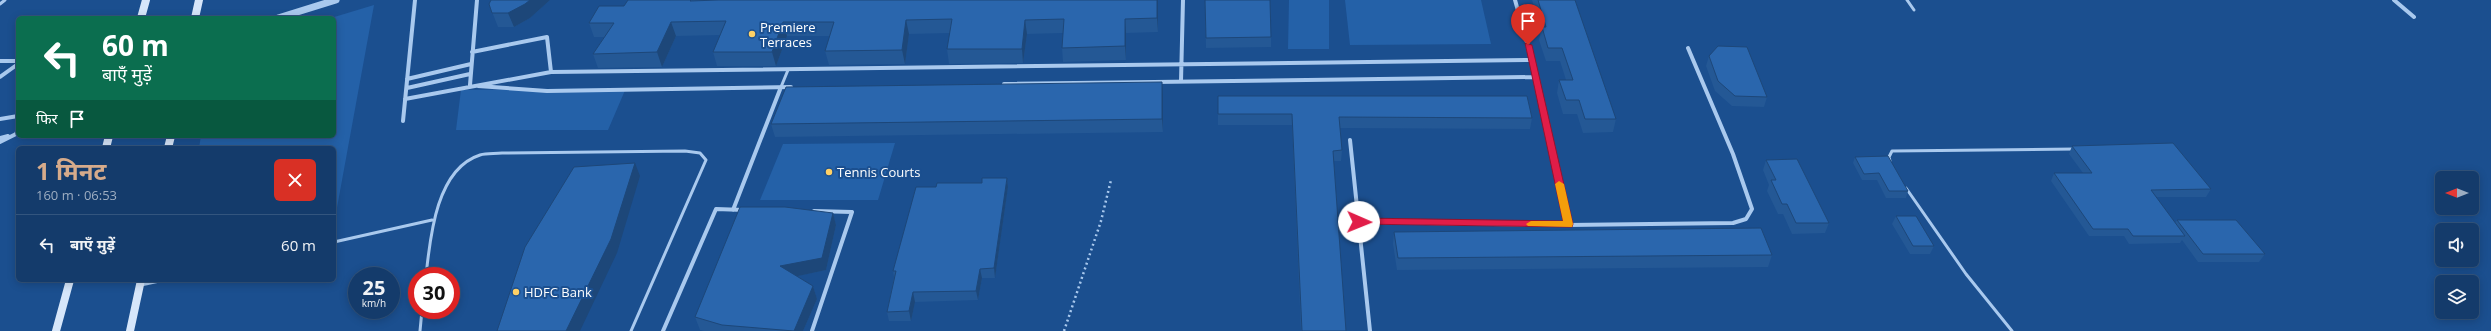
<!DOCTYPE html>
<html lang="hi">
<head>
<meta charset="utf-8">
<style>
	body { margin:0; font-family:"Open Sans","Noto Sans Devanagari",sans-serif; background:#214673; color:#f1f3f6; height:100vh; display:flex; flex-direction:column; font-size:15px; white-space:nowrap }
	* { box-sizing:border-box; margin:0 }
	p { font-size:13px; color:#9dadc1 }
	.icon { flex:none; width:22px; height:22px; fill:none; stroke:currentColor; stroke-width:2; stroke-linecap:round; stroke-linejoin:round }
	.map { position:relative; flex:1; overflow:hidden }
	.details { position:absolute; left:16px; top:146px; width:320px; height:136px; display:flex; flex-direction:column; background:#143b6b; border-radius:6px; box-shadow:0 2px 10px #0003,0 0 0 1px #33557e }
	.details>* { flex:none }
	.guide { position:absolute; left:16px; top:16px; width:320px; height:122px; border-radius:6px; box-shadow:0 2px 10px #0003,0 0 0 1px #33557e; background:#0b6e4f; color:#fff; overflow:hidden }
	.needle { width:26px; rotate:270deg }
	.fabs { position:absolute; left:2435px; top:171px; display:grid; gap:8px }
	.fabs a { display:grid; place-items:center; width:44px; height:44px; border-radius:6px; background:#143b6b; box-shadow:0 2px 10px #0003,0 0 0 1px #33557e; font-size:20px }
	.speed { position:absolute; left:348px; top:267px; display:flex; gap:8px; font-size:20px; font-weight:700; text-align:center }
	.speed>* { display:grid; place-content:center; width:52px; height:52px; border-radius:50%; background:#143b6b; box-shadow:0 2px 10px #0003,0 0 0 1px #33557e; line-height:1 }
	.speed small { font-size:10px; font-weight:400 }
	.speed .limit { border:6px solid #d22; background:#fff; color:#111 }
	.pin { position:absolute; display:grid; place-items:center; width:34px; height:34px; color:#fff; margin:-41px -17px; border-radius:50% 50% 50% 0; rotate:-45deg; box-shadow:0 0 4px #0007 }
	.pin .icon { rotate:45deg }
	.me { position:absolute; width:44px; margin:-22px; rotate:91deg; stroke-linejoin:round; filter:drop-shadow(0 0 3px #0008) }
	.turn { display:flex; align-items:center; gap:14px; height:84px; padding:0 20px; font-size:18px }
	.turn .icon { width:52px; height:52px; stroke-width:2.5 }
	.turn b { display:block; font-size:28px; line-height:34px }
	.then { display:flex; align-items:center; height:38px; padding:0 20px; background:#0003; gap:8px; font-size:15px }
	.round { display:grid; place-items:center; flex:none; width:42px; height:42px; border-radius:6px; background:#214673 }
	.summary { display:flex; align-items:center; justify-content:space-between; height:68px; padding:0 20px }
	h1 { font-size:24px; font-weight:700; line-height:30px; color:#d6ab8b }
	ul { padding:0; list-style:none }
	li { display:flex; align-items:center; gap:12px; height:60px; padding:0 20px; border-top:1px solid #33557e }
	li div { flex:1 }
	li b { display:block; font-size:15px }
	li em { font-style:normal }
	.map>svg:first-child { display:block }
	.green { fill:#2461a8 }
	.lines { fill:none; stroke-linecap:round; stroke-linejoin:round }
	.path { stroke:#a9c9ee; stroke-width:2.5; stroke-dasharray:2 3; stroke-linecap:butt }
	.service { stroke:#a9c9ee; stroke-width:3 }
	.minor { stroke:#a9c9ee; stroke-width:4 }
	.tertiary { stroke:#a9c9ee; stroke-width:7 }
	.secondary { stroke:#d6e6fa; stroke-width:8 }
	.wall { fill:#245895 }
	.shaded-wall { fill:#1d4779 }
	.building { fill:#2a66ad; stroke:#1d4779 }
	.route { fill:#e11d48; stroke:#92132f }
	.slow { fill:#f59e0b }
	.poi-dot { fill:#ffd166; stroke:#1b4f8f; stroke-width:1.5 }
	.labels { text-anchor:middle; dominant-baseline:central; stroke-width:4; stroke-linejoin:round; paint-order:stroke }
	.poi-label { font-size:13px; fill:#fff; stroke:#1b4f8f; text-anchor:start }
</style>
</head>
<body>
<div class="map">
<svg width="2491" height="331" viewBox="0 0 2491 331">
	<rect width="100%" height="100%" fill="#1b4f8f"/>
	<path class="green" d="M 1289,0 L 1329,0 L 1329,49 L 1288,49 Z
		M 1345,0 L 1481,0 L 1491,44 L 1350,45 Z
		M 374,5 L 334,224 L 334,148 L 199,148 L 201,136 L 334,136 L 334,18 L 331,18 Z
		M 626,88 L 608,130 L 456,130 L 461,90 Z
		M 895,143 L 878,200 L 760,200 L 783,144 Z"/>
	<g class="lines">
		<path class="path" d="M 1064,331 L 1101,221 L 1111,180"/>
		<path class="service" d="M 1907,0 L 1914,10
			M 0,4 L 5,0
			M 781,87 L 788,70
			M 1890,161 L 1889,157 L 1892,151 L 2075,149
			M 1906,188 L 1966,274 L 2012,331
			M 334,242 L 432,220
			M 426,276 C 430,238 436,169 480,155 C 487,153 495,154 502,153 L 685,151 L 700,153 L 706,160 L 631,331
			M 141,285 L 164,280
			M 420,331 L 422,310"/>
		<path class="minor" d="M 1515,0 L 1532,60 L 1568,225
			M 2394,0 L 2414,17
			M 472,52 L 547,37 L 551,72
			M 0,61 L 18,61
			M 0,77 L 18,64
			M 407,79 L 471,64
			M 1181,81 L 1183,0
			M 1004,84 L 1535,77
			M 470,85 L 477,0
			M 478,86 L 547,91 L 791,87
			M 407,88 L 470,74
			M 405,99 L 551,72 L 1532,60
			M 0,119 L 18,116
			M 403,121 L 415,0
			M 0,138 L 8,136
			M 1350,140 L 1370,331
			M 0,142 L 16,134 L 18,130
			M 733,210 L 781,87
			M 1359,222 L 1568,225 L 1733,223 L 1746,219 L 1752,209 L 1733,154 L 1688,48
			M 663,331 L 716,209 L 744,210
			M 812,331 L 852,212 L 814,211"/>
		<path class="tertiary" d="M 278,18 L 336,0"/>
		<path class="secondary" d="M 141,18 L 146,0
			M 195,18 L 199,0
			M 106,148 L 109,136
			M 168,148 L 171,136
			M 56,331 L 70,280
			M 130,331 L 141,280"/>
	</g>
	<path class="wall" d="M 491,0 L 550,0 L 530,18 L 514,27 L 498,27 L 489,4 Z
		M 628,0 L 1158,0 L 1158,32 L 1126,33 L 1126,60 L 1063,62 L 1062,48 L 1063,33 L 1027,34 L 1023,63 L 949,64 L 947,49 L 950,33 L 909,34 L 905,64 L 829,65 L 825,51 L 830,36 L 787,36 L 776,66 L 717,66 L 713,52 L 720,35 L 676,36 L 662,67 L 598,68 L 593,54 L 604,37 L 594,37 L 589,23 L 624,6 Z
		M 1205,0 L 1271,37 L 1271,47 L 1206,48 Z
		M 1532,0 L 1575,0 L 1616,119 L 1613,132 L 1583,133 L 1577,114 L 1563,114 L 1557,93 L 1559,80 L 1566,80 L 1560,61 L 1546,61 L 1539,40 L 1541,31 Z
		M 1709,56 L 1767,97 L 1764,107 L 1732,106 L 1715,91 L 1706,66 Z
		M 1163,96 L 1163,132 L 775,137 L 771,124 Z
		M 1218,96 L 1532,118 L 1530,129 L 1340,128 L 1342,150 L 1341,161 L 1333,161 L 1346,331 L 1301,331 L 1292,125 L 1218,125 Z
		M 2072,146 L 2211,189 L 2206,197 L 2156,197 L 2175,223 L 2177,220 L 2265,254 L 2259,262 L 2198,262 L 2182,240 L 2180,243 L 2129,244 L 2124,236 L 2089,236 L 2051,181 L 2054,173 L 2083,173 L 2069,154 Z
		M 1855,157 L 1908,191 L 1906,198 L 1886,198 L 1877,180 L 1862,180 L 1853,163 Z
		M 1766,160 L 1829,223 L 1825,233 L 1792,234 L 1783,214 L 1778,214 L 1767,191 L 1769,185 L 1763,170 Z
		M 1007,178 L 1008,187 L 995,278 L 982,278 L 978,300 L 915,302 L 911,321 L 889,321 L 887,312 L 894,277 L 893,271 L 936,187 L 982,183 Z
		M 833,213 L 836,225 L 826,270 L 797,276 L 813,286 L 817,299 L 803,331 L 704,331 L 700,330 L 695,317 Z
		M 1896,216 L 1934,246 L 1930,254 L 1910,254 L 1892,224 Z
		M 1394,232 L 1772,255 L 1768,267 L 1397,270 L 1393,244 Z"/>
	<path class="shaded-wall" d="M 530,0 L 550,0 L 530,18 L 514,27 L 508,13 Z
		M 1157,0 L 1158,0 L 1158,32 L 1157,18 Z
		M 1125,19 L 1126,33 L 1126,60 L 1125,46 Z
		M 906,20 L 909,34 L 905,64 L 902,50 Z
		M 1025,20 L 1027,34 L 1023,63 L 1022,49 Z
		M 671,22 L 676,36 L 662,67 L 657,52 Z
		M 783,22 L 787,36 L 776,66 L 772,52 Z
		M 1162,82 L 1163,96 L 1163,132 L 1162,119 Z
		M 635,163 L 640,176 L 617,253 L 580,331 L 566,331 Z
		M 1007,178 L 1008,187 L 995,278 L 994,268 Z
		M 833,213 L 836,225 L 826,270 L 784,279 L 780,266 Z
		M 980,269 L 982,278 L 978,300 L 976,291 Z
		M 813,286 L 817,299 L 803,331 L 794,331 Z
		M 913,292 L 915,302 L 911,321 L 909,311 Z"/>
	<path class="building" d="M 491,0 L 530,0 L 525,4 L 508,13 L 492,13 L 489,4 Z
		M 628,0 L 691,0 L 690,1 L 718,0 L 1157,0 L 1157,18 L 1125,19 L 1125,46 L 1062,48 L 1064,19 L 1025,20 L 1022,49 L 947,49 L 952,19 L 906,20 L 902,50 L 825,51 L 834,22 L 783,22 L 772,52 L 713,52 L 726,21 L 671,22 L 657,52 L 593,54 L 614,23 L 589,23 L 599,6 L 624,6 Z
		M 1205,0 L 1270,0 L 1271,37 L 1206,38 Z
		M 1538,0 L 1575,0 L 1616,119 L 1585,119 L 1579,100 L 1566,100 L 1559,80 L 1573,80 L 1562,48 L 1548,48 L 1542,27 L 1546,27 Z
		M 1718,46 L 1747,47 L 1767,97 L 1735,96 L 1718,81 L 1709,56 Z
		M 1162,82 L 1162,119 L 771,124 L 786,87 Z
		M 1218,96 L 1527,96 L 1532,118 L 1339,117 L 1342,150 L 1333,151 L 1346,331 L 1302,331 L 1292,114 L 1218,114 Z
		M 2173,143 L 2211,189 L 2151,190 L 2185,236 L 2133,236 L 2128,229 L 2093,229 L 2054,173 L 2092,173 L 2072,146 Z
		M 1888,156 L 1908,191 L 1889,191 L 1879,173 L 1864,174 L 1855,157 Z
		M 1797,159 L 1829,223 L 1796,223 L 1787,204 L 1782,204 L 1771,180 L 1776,180 L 1766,160 Z
		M 635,163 L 611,239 L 566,331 L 497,331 L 525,247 L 574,167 Z
		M 982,178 L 1007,178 L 994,268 L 980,269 L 976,291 L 913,292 L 909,311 L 887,312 L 896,271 L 893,271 L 916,187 L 936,187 L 937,183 L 982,183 Z
		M 740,207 L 785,207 L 833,213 L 822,258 L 780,266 L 813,286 L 794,331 L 722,325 L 695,317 Z
		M 1896,216 L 1916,216 L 1934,246 L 1913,246 Z
		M 2177,220 L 2236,220 L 2265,254 L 2203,254 Z
		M 1761,228 L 1772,255 L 1398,258 L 1394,232 Z"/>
	<path class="route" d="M 1525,43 L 1532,45 L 1573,224 L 1572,227 L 1355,224 L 1355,219 L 1359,218 L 1563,221 Z"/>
	<path class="slow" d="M 1559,181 L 1564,184 L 1573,224 L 1572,227 L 1528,226 L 1526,224 L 1531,221 L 1563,221 L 1555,184 Z"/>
	<g class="poi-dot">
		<circle cx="752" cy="34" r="4"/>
		<circle cx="829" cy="172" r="4"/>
		<circle cx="516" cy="292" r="4"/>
	</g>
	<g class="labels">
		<g class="poi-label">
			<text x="760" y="27">Premiere<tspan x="760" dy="15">Terraces</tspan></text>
			<text x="837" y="172">Tennis Courts</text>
			<text x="524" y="292">HDFC Bank</text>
		</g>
	</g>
</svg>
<div class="fabs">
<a><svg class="needle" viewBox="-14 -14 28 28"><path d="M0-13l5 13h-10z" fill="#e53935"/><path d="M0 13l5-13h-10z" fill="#9dadc1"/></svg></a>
<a><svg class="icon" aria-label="sound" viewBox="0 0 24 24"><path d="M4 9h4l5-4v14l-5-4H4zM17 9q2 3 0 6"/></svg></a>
<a><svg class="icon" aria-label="layers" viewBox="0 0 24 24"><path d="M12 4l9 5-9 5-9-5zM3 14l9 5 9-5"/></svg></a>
</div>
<div class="speed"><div>25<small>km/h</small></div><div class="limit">30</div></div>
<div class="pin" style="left:1528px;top:45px;background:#d93025"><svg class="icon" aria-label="arrive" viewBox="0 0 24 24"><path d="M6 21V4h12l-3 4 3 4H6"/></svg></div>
<svg class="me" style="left:1359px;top:222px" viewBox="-20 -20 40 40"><circle r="19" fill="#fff"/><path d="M0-13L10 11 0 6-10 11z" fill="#e11d48"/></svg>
<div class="guide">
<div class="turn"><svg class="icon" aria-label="left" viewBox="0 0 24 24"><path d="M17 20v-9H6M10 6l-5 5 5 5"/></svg><div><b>60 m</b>बाएँ मुड़ें</div></div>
<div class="then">फिर<svg class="icon" aria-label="arrive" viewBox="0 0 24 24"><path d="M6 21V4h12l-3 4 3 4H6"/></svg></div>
</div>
<section class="details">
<div class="summary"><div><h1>1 मिनट</h1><p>160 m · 06:53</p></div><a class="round" style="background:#d93025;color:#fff"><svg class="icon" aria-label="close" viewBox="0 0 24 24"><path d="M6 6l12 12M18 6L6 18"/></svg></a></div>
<ul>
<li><svg class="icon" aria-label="left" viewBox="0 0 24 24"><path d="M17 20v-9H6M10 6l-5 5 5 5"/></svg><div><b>बाएँ मुड़ें</b></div><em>60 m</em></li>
</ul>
</section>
</div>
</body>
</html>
